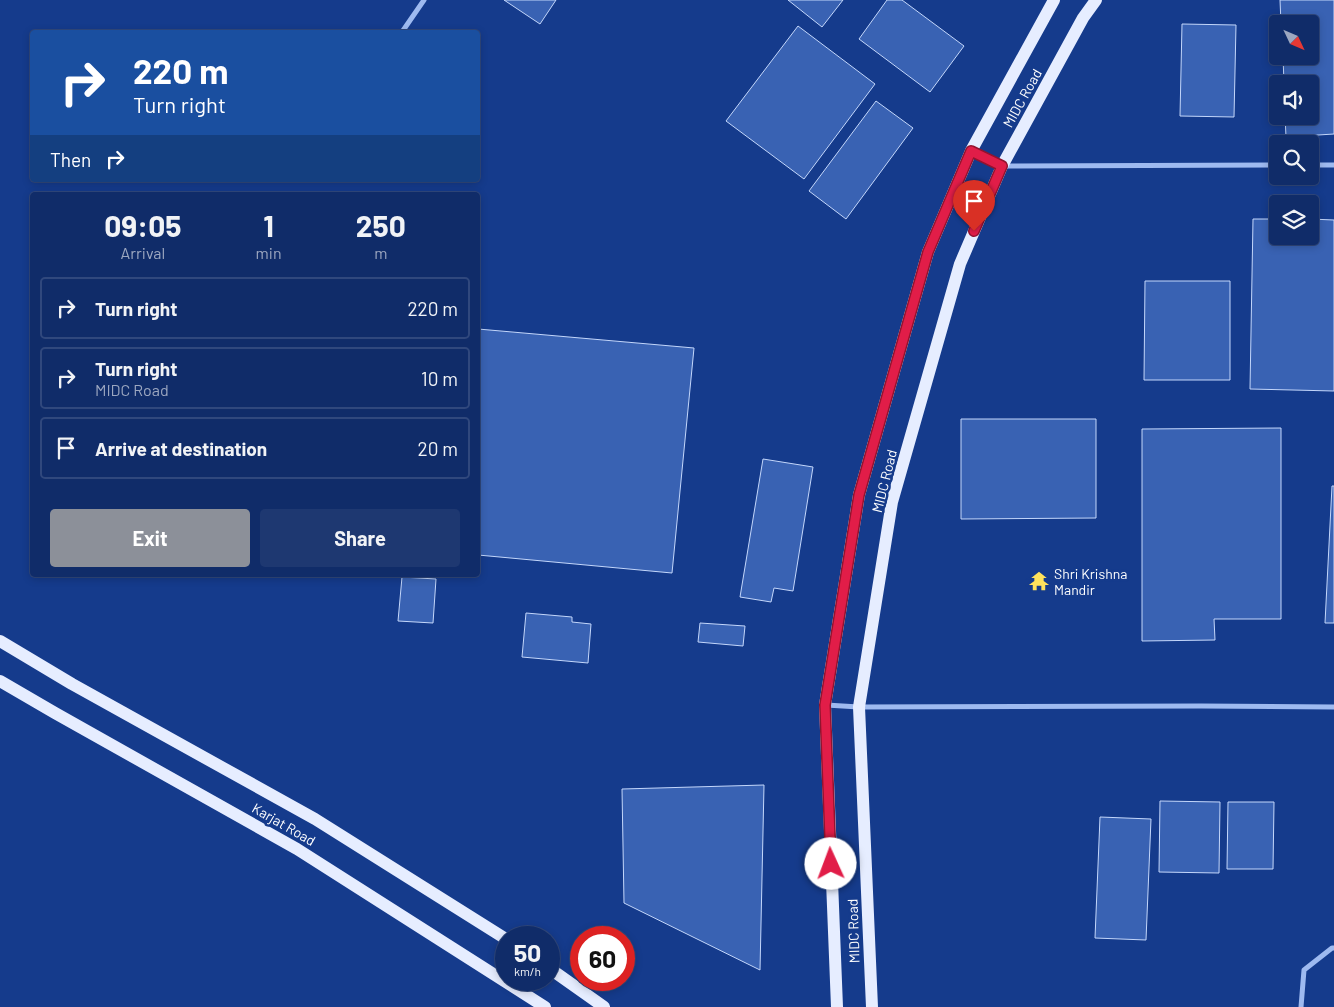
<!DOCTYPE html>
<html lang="en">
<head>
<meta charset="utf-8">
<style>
	body { margin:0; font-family:Barlow,sans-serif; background:#1e3871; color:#f1f3f6; height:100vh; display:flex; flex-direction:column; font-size:19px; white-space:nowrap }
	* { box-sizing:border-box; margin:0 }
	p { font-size:16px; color:#9ca7c0 }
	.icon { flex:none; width:28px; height:28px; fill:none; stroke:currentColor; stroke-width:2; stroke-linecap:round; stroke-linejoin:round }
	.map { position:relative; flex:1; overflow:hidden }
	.panel { position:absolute; left:30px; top:192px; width:450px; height:385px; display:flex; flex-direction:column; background:#102c69; border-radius:5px; box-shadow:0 2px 8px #0003,0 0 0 1px #30487d }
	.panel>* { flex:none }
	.hud { position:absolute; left:30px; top:30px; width:450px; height:152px; border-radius:5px; box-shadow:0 2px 8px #0003,0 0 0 1px #30487d; background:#1a4fa0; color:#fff; overflow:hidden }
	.needle { width:32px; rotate:134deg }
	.buttons { position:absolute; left:1269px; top:15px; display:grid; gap:10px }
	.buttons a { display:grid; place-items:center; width:50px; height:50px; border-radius:5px; background:#102c69; box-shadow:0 2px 8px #0003,0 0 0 1px #30487d; font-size:25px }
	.speed { position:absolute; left:495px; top:926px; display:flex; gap:10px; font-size:25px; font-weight:700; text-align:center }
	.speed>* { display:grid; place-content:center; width:65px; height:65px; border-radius:50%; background:#102c69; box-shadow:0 2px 8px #0003,0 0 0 1px #30487d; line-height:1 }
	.speed small { font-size:12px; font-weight:400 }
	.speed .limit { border:8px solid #d22; background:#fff; color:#111 }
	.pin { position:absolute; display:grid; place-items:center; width:42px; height:42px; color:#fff; margin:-51px -21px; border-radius:50% 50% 50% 0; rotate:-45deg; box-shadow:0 0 5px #0007 }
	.pin .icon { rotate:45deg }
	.me { position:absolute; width:55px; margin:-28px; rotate:358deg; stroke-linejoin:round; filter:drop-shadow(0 0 4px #0008) }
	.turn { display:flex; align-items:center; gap:18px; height:105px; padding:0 20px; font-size:22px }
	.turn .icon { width:65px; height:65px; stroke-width:2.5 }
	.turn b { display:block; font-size:35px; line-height:42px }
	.then { display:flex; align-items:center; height:48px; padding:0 20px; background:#0003; gap:10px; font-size:19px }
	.eta { display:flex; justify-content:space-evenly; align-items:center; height:85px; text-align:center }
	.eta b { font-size:30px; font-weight:700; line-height:35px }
	.cta { display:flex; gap:10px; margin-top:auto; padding:10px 20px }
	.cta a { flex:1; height:58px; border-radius:5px; background:#8c9099; color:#fff; font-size:20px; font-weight:700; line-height:58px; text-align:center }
	.cta a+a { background:#1e3871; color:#f1f3f6 }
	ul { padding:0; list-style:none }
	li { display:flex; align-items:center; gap:15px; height:62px; margin:0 10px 8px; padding:0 10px; border:2px solid #30487d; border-radius:5px }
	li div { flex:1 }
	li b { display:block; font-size:19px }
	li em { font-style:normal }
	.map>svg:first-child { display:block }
	.building { fill:#3962b3; stroke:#c4d7fb }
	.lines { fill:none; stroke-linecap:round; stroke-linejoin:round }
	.street { stroke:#9ebaf0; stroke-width:5 }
	.primary { stroke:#e6edff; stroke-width:12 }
	.route-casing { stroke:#92132f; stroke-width:12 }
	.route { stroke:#e11d48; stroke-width:9 }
	.labels { text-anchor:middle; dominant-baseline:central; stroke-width:5; stroke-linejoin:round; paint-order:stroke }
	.street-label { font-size:14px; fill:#fff; stroke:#153b8c }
	.poi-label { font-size:14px; fill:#fff; stroke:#153b8c; text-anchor:start }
</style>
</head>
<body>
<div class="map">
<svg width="1334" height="1007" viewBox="0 0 1334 1007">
	<rect width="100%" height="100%" fill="#153b8c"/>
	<path class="building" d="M 504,0 L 556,0 L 540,24 Z
		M 788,0 L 843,0 L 822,27 Z
		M 887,0 L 902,0 L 964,46 L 930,92 L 859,39 Z
		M 1280,0 L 1334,0 L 1334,134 L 1286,137 L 1285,116 L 1310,116 L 1310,84 L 1284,84 L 1283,56 L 1310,56 L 1310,24 L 1281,24 Z
		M 1182,24 L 1236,25 L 1234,117 L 1180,116 Z
		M 798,26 L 875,84 L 804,179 L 726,121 Z
		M 876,101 L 913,128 L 846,219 L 809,191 Z
		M 1253,219 L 1278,219 L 1278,236 L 1310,236 L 1310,219 L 1334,220 L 1334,391 L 1250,389 Z
		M 1145,281 L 1230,281 L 1230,380 L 1144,380 Z
		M 478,329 L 694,348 L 672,573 L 478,555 Z
		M 961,419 L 1096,419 L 1096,518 L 961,519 Z
		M 1281,428 L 1281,619 L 1214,619 L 1215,640 L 1142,641 L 1142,429 Z
		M 763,459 L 813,467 L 793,591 L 774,588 L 771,602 L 740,597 Z
		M 1332,486 L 1334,486 L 1334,623 L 1325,623 Z
		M 402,577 L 436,579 L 433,623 L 398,621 Z
		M 526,613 L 572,617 L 572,622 L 591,624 L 588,663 L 522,657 Z
		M 700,623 L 745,626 L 743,646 L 698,642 Z
		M 764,785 L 760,970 L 624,903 L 622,789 Z
		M 1160,801 L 1220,802 L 1219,873 L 1159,872 Z
		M 1228,802 L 1274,802 L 1273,869 L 1227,869 Z
		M 1100,817 L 1151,819 L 1146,940 L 1095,938 Z"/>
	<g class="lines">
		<path class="street" d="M 402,32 L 424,0
			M 971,151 L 1002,166 L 1278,165
			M 1310,165 L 1334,165
			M 826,705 L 859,707 L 1201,706 L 1334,707
			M 1301,1007 L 1304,970 L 1332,948 L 1334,948"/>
		<path class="primary" d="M 0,641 L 72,684 L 315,819 L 506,939
			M 0,681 L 55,713 L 297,849 L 545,1007
			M 549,968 L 604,1007
			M 837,1007 L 825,705 L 859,495 L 928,252 L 971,151 L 1054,0
			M 872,1007 L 859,707 L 892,502 L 960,264 L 1002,166 L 1083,18 L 1096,0"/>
	</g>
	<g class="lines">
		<defs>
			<path id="route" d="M 831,864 L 825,705 L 859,495 L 928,252 L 971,151 L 1002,166 L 974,231"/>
		</defs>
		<use href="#route" class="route-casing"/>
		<use href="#route" class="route"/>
	</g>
	<defs>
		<symbol id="temple-bare" viewBox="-9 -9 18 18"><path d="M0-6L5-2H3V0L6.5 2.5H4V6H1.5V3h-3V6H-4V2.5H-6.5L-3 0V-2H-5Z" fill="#ffe25c" stroke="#153b8c" stroke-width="2.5" paint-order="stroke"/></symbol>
	</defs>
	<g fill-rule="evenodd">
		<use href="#temple-bare" x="1025" y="567" width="28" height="28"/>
	</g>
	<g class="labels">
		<g class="street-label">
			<text transform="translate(1022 98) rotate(-61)">MIDC Road</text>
			<text transform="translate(884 481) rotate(-76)">MIDC Road</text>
			<text transform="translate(284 824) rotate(30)">Karjat Road</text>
			<text transform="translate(853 931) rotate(-92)">MIDC Road</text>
		</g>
		<g class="poi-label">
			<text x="1054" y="573">Shri Krishna<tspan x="1054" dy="16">Mandir</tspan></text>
		</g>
	</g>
</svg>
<div class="buttons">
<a><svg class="needle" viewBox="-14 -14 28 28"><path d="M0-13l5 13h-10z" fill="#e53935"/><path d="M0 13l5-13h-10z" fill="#9ca7c0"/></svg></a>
<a><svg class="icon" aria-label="sound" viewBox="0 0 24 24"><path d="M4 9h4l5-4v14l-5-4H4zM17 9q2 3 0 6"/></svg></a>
<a><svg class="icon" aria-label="search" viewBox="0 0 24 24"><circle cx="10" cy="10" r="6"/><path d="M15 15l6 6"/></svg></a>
<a><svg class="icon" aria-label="layers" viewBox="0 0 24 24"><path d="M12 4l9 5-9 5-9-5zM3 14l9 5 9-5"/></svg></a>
</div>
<div class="speed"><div>50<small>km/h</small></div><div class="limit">60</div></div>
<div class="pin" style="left:974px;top:231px;background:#d93025"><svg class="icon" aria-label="arrive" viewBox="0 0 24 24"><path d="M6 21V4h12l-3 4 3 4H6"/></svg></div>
<svg class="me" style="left:831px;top:864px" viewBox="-20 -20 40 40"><circle r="19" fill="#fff"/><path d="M0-13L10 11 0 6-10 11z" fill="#e11d48"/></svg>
<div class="hud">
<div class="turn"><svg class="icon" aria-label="right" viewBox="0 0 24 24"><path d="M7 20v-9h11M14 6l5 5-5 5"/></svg><div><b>220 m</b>Turn right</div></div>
<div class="then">Then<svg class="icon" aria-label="right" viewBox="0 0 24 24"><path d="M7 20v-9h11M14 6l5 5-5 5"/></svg></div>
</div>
<section class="panel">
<div class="eta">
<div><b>09:05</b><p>Arrival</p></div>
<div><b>1</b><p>min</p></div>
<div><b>250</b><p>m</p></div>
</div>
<ul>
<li><svg class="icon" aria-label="right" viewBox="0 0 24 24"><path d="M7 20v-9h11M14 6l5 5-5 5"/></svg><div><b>Turn right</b></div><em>220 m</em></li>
<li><svg class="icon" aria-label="right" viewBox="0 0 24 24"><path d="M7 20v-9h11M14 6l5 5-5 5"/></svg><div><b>Turn right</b><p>MIDC Road</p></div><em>10 m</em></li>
<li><svg class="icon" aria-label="arrive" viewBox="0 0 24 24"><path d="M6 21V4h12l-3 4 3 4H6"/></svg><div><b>Arrive at destination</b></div><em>20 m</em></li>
</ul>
<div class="cta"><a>Exit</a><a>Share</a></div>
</section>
</div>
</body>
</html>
